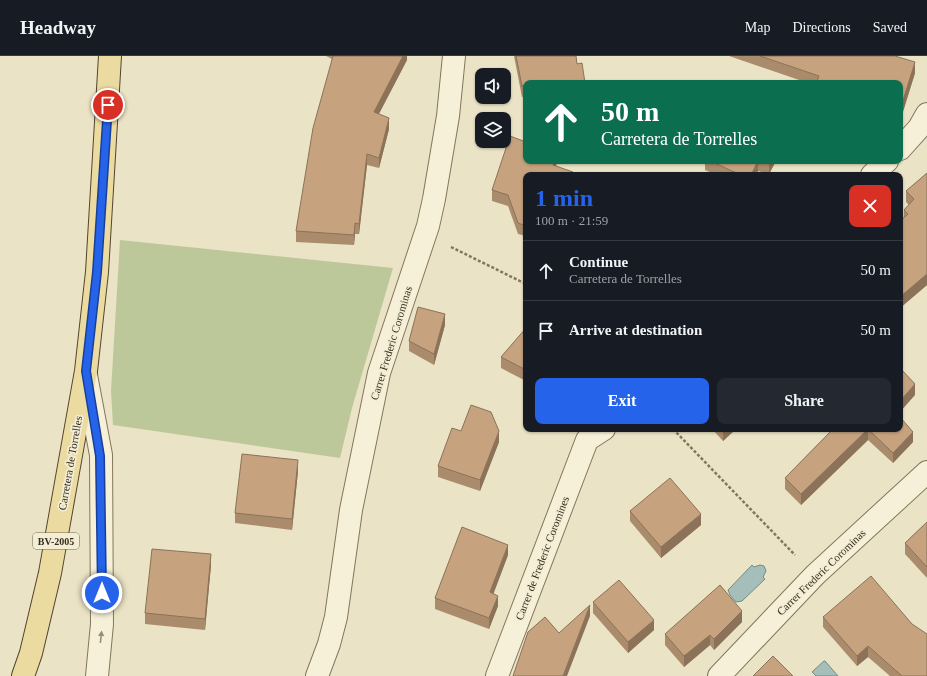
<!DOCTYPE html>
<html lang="en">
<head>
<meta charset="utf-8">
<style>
	body { margin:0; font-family:Georgia,serif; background:#242831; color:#f1f3f6; height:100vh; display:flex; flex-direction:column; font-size:15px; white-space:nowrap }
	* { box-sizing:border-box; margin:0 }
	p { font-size:13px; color:#9ea1a6 }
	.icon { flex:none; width:22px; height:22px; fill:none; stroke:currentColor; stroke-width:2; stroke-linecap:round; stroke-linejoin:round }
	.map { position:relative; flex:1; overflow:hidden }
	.side { position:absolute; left:523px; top:116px; width:380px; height:260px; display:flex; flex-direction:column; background:#171b24; border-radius:8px; box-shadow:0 1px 3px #0004 }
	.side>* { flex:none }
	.top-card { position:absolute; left:523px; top:24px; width:380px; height:84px; border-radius:8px; box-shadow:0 1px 3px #0004; background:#0b6e4f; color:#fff; overflow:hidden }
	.controls { position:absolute; left:475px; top:12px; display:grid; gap:8px }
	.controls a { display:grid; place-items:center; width:36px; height:36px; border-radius:8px; background:#171b24; box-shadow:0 1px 3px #0004; font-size:20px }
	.pin { position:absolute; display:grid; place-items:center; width:34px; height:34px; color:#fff; margin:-17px; border:2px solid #fff; border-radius:50%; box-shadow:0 1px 4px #0007 }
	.me { position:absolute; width:44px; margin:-22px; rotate:0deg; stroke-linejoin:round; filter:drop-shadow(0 0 3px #0008) }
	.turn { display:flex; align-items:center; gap:14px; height:84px; padding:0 12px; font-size:18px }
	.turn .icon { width:52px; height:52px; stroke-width:2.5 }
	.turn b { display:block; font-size:28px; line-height:34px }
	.round { display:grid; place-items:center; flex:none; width:42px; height:42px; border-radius:8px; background:#242831 }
	.headline { display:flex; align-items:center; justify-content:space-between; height:68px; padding:0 12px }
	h1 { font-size:24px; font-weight:800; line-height:30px; color:#2563eb }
	.primary-button { display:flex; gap:8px; margin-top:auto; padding:8px 12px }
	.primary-button a { flex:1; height:46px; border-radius:8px; background:#2563eb; color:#fff; font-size:16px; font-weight:800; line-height:46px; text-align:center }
	.primary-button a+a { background:#242831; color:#f1f3f6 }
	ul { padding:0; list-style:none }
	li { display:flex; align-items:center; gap:12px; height:60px; padding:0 12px; border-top:1px solid #363941 }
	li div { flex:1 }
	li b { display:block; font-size:15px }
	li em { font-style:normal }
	header { display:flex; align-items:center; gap:24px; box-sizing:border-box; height:56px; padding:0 20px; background:#171b24; border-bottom:1px solid #363941 }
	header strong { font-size:19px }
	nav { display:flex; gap:22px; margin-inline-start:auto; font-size:14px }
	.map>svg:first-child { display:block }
	.green { fill:#bdc89a }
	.water { fill:#a6beba; stroke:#6e8c87 }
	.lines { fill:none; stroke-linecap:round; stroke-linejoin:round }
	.minor-casing { stroke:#84765d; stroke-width:24 }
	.primary-casing { stroke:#524430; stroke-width:24 }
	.path { stroke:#84765d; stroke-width:2.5; stroke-dasharray:3 2; stroke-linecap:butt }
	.minor { stroke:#f6f0d8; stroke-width:22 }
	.primary { stroke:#ebdba0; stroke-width:22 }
	.wall { fill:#aa8c6c }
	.shaded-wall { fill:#8b7258 }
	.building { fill:#c6a37e; stroke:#8b7258 }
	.oneway { fill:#968e7c }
	.route-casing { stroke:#184099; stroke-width:10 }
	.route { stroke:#2563eb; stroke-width:7 }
	.labels { text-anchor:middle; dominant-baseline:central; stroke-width:3.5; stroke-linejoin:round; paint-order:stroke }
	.shield { fill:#f3edd4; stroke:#6e6655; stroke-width:1 }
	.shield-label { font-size:10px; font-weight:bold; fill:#352c1f }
	.street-label { font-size:11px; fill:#352c1f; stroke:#f3edd4 }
</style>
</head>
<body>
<header>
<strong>Headway</strong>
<nav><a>Map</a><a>Directions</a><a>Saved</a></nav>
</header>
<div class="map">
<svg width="927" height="620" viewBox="0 0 927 620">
	<rect width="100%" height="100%" fill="#eae3c5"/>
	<path class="green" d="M 120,184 L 393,212 L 352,352 L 340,402 L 113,369 L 111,335 Z"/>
	<path class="water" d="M 752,509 L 754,511 L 760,509 L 764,510 L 766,515 L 763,521 L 765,523 L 742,545 L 736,546 L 730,539 L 728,534 Z
		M 824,605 L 825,605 L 838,620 L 816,620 L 812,616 Z"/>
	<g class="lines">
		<defs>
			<path id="minor" d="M 900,93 L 919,72 L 927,58
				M 872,119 L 887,105
				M 86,319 L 101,399 L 102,568 L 97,620
				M 317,620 L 329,588 L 336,561 L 351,454 L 379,317 L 428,170 L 434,143 L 448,60 L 454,0
				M 497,620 L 587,384 L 604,373
				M 719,620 L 815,519 L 927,416"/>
			<path id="primary" d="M 23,620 L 31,597 L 50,517 L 86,315 L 97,216 L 110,0"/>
		</defs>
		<use href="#minor" class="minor-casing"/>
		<use href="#primary" class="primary-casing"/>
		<path class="path" d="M 451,191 L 526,228
			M 673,373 L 795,499"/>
		<use href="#minor" class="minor"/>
		<use href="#primary" class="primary"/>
	</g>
	<path class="wall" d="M 326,0 L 407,0 L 407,4 L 379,58 L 389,73 L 379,112 L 367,109 L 359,178 L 355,178 L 354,189 L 296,186 L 296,175 L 332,3 Z
		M 514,0 L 576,0 L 526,27 L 526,40 L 522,41 Z
		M 729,0 L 895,0 L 915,17 L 901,62 L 900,62 L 900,27 L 808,27 Z
		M 557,105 L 556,110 L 573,119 L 526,119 L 526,180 L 518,178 L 508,150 L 492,145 L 492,134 Z
		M 705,105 L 776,105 L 769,118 L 758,115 L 756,119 L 717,119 L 705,114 Z
		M 927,117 L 927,229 L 900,252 L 904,154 L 909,149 L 906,146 L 906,135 Z
		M 445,269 L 434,309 L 409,295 L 409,285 Z
		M 526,272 L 526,325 L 501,312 L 501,301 Z
		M 712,373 L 736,373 L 723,385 Z
		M 833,373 L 900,373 L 913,386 L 893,407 L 868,384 L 801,449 L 785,433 L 785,422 Z
		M 461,375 L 499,386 L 480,435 L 438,421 L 438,410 Z
		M 298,415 L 292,474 L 235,467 L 235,457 Z
		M 630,455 L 701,469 L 661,502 L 630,465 Z
		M 927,466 L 927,522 L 905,498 L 905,487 Z
		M 508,499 L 493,538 L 498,550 L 489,573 L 435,553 L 435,542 Z
		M 211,509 L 205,574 L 145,568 L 145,557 Z
		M 593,546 L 654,574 L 628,597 L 593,557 Z
		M 823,561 L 927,620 L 890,620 L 868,601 L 857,610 L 823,571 Z
		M 742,566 L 714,594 L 710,589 L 684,611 L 665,589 L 665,578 Z"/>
	<path class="shaded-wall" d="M 403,0 L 407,0 L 407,4 L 374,67 L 374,56 Z
		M 915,6 L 915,17 L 901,62 L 901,51 Z
		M 389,62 L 389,73 L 379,112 L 379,102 Z
		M 367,98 L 367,109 L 359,178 L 359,168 Z
		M 554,105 L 557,105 L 557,107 L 553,119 L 553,109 Z
		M 758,105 L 758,115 L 756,119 L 751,119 Z
		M 770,105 L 776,105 L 769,118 L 769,107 Z
		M 355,167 L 355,178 L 354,189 L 354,179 Z
		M 927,218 L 927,229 L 900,252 L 900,241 Z
		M 445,258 L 445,269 L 434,309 L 434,298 Z
		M 915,328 L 915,339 L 900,356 L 900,345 Z
		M 724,373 L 736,373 L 723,385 L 723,374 Z
		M 868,373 L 868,384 L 801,449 L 801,438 Z
		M 499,375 L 499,386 L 480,435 L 480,424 Z
		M 913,376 L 913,386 L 893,407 L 893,397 Z
		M 298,404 L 298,415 L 292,474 L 292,463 Z
		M 701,458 L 701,469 L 661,502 L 661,491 Z
		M 508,489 L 508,499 L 490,547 L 490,536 Z
		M 211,498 L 211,509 L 205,574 L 205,563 Z
		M 498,540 L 498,550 L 489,573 L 489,562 Z
		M 590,549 L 590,560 L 567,620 L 563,620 Z
		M 742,555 L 742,566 L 714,594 L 714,583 Z
		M 654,564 L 654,574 L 628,597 L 628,586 Z
		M 710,579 L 710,589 L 684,611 L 684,600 Z
		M 868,590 L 868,601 L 857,610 L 857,600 Z"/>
	<path class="building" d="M 333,0 L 403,0 L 374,56 L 389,62 L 379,102 L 367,98 L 359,168 L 355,167 L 354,179 L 296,175 L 313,72 Z
		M 516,0 L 576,0 L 577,8 L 582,7 L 585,27 L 526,27 L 526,29 L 522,30 Z
		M 760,0 L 895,0 L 915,6 L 901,51 L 900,51 L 900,27 L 825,27 L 817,25 L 819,20 Z
		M 510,80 L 526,86 L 526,105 L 554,105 L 553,109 L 573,116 L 572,119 L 526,119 L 526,170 L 518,167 L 508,139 L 492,134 Z
		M 710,105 L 758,105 L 751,119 L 741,119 Z
		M 759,105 L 770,105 L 769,107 Z
		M 927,117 L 927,218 L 900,241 L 900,165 L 908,158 L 904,154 L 914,143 L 906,135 Z
		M 418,251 L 445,258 L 434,298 L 409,285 Z
		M 526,272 L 526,314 L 501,301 Z
		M 900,312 L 915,328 L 900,345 Z
		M 471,349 L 491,356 L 499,375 L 480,424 L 438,410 L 452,372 L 461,375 Z
		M 900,361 L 913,376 L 893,397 L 868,373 L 801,438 L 785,422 L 833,373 L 900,373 Z
		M 242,398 L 298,404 L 292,463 L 235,457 Z
		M 670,422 L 701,458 L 661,491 L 630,455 Z
		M 927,466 L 927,511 L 905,487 Z
		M 462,471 L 508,489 L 490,536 L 498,540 L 489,562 L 435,542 Z
		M 152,493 L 211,498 L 205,563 L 145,557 Z
		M 871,520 L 912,568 L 927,578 L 927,620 L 902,620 L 868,590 L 857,600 L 823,561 Z
		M 619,524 L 654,564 L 628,586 L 593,546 Z
		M 720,529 L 742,555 L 714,583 L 710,579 L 684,600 L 665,578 Z
		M 590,549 L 563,620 L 513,620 L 528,576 L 545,561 L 559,577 Z
		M 773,600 L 793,620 L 753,620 Z"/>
	<defs><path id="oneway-solid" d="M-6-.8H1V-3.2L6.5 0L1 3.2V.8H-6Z"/></defs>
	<use class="oneway" href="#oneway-solid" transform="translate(101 581) rotate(-84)"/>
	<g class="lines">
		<defs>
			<path id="route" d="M 102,537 L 100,400 L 86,315 L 97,216 L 108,49"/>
		</defs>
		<use href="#route" class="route-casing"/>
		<use href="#route" class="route"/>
	</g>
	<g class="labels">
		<rect class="shield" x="33" y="477" width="46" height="16" rx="3"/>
		<g class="shield-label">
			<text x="56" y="485">BV-2005</text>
		</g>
		<g class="street-label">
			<text transform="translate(391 287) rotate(-73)">Carrer Frederic Corominas</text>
			<text transform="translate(70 407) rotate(-80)">Carretera de Torrelles</text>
			<text transform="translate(542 502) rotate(-69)">Carrer de Frederic Coromines</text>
			<text transform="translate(821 516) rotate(-44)">Carrer Frederic Corominas</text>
		</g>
	</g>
</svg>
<div class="controls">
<a><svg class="icon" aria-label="sound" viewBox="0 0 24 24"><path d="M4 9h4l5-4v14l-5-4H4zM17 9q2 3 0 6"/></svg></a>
<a><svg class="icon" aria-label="layers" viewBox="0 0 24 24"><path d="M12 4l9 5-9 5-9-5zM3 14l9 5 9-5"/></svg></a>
</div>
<div class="pin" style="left:108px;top:49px;background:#d93025"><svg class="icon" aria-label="arrive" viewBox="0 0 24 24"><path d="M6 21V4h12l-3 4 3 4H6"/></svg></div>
<svg class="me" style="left:102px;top:537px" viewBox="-20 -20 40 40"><circle r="17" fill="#2563eb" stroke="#fff" stroke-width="3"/><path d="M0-11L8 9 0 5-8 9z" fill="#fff"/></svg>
<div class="top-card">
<div class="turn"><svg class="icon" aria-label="ahead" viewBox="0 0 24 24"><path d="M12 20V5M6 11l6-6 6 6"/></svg><div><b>50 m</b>Carretera de Torrelles</div></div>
</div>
<section class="side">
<div class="headline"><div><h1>1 min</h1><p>100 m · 21:59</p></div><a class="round" style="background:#d93025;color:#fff"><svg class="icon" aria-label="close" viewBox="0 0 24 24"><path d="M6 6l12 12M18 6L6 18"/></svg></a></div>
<ul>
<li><svg class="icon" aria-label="ahead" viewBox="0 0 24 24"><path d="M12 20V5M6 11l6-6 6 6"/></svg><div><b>Continue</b><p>Carretera de Torrelles</p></div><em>50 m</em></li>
<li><svg class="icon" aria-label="arrive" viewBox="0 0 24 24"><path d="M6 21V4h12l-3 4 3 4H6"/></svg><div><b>Arrive at destination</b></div><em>50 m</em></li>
</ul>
<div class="primary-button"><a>Exit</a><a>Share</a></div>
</section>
</div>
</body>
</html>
